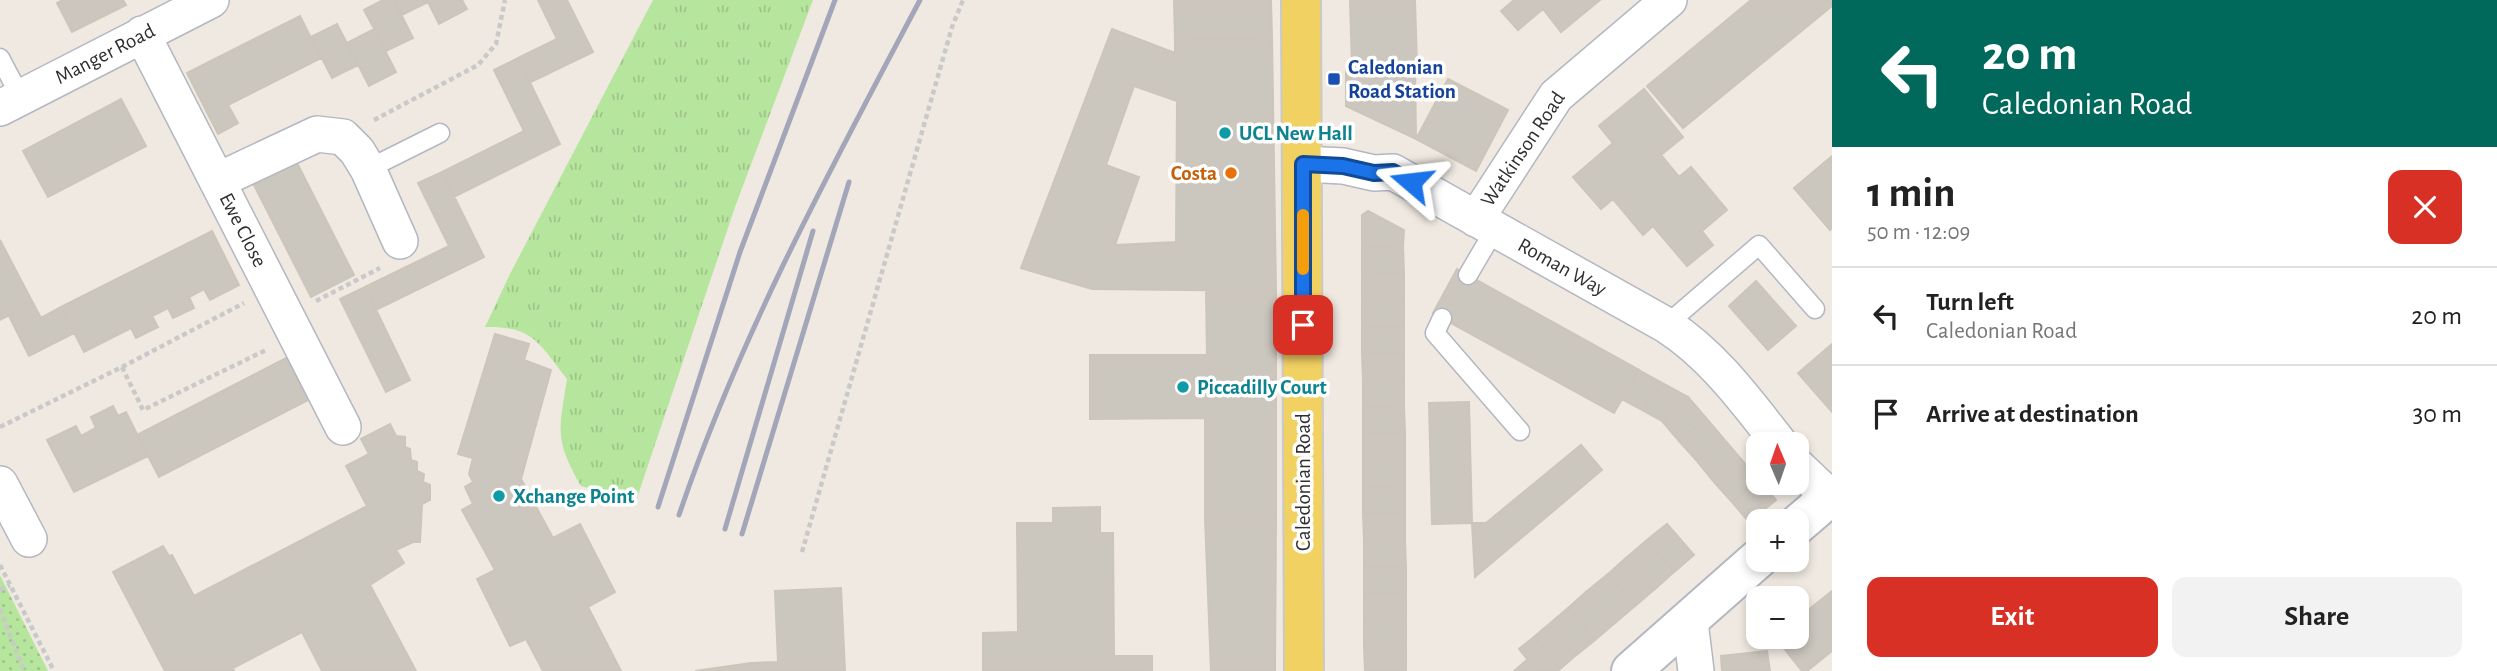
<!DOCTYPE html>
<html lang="en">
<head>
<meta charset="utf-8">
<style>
	body { margin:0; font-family:"Alegreya Sans",sans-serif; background:#f2f2f2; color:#222; height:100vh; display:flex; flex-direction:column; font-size:26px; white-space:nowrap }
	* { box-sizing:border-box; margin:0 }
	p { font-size:23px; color:#767676 }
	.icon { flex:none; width:38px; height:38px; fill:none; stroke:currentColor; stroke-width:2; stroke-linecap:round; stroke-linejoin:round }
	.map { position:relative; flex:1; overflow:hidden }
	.panel { display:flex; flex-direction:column; background:#fff; width:665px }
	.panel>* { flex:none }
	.hud { background:#00695c; color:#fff; overflow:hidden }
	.needle { width:46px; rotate:358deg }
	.controls { position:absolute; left:1746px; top:432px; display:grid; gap:14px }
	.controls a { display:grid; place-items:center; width:63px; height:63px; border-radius:14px; background:#fff; box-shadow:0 4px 10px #0003; font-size:35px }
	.pin { position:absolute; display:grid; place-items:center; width:60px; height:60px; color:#fff; margin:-30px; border-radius:14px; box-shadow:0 4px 10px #0006 }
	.me { position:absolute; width:77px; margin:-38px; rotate:287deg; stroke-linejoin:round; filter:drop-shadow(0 0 5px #0008) }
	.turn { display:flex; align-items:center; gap:24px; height:147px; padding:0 35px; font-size:32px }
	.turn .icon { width:91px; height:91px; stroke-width:2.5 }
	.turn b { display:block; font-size:49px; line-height:60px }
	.round { display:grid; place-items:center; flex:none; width:74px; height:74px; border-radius:14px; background:#f2f2f2 }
	.overview { display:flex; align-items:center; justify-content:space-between; height:119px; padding:0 35px }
	h1 { font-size:42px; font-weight:600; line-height:52px }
	.button { display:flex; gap:14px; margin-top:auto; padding:14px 35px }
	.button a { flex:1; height:80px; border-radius:14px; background:#d93025; color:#fff; font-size:28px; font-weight:600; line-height:80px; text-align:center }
	.button a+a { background:#f2f2f2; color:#222 }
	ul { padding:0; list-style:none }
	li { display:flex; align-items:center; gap:21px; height:98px; padding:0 35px; border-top:2px solid #e0e0e0 }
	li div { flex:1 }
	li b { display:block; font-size:26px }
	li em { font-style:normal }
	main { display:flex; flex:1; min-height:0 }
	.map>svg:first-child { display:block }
	.grass { fill:url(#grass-tufts) }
	.park { fill:url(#park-dots) }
	.building { fill:#cbc7bf; stroke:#cbc5ba; stroke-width:2; fill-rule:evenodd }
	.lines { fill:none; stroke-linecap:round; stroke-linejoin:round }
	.lane-casing { stroke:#b4b7c1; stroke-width:21 }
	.street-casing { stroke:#b4b7c1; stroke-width:38 }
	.secondary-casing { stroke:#b4b7c1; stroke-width:42 }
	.primary-casing { stroke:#c9c9c9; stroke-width:42 }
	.path { stroke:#c9c9c9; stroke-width:4.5; stroke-dasharray:5 3.5; stroke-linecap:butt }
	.lane { stroke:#fff; stroke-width:18 }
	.street { stroke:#fff; stroke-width:35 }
	.secondary { stroke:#fff; stroke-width:38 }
	.primary { stroke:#f2d163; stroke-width:38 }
	.rail { stroke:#a3a6b8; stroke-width:5 }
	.route-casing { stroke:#114b97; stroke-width:18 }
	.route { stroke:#1a73e8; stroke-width:12 }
	.slow { stroke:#f59e0b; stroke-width:12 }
	.transit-dot { fill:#1a4fb4; stroke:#fff; stroke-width:2.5 }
	.culture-dot { fill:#0f9aa8; stroke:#fff; stroke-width:2.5 }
	.food-dot { fill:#e8710a; stroke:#fff; stroke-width:2.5 }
	.labels { text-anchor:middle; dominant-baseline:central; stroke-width:7; stroke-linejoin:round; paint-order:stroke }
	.street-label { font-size:21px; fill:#2e2e2e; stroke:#fff }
	.transit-label { font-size:21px; font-weight:bold; fill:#164399; stroke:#fff; text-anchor:start }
	.culture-label { font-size:21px; font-weight:bold; fill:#0d838f; stroke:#fff; text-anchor:start }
	.food-label { font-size:21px; font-weight:bold; fill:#c56008; stroke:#fff; text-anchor:end }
</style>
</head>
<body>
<main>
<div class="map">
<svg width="1832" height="671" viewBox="0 0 1832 671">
	<defs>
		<pattern id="grass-tufts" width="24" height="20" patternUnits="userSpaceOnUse" patternTransform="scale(1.75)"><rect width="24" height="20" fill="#b6e59e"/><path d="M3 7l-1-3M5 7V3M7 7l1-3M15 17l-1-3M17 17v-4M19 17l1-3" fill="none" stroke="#9dc588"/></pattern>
		<pattern id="park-dots" width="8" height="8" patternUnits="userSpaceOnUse" patternTransform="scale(1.75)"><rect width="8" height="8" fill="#b6e59e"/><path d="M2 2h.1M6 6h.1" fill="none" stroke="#9dc588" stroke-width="1.8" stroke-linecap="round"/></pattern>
	</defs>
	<rect width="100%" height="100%" fill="#efe9e1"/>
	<path class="grass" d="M 653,0 L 813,0 L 735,207 L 636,501 L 581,486 C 554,439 559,430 567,379 C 539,344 534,326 485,327 L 510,274 Z"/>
	<path class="park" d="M 0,575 L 48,671 L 0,671 Z"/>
	<path class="building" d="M 63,0 L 123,0 L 126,5 L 72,32 L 57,3 Z
		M 383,0 L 394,0 L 413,38 L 386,51 L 364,10 Z
		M 394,0 L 427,0 L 428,2 L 402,15 Z
		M 427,0 L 462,0 L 467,9 L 439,24 Z
		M 538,0 L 567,0 L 593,52 L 531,82 L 518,58 L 557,39 Z
		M 1174,0 L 1271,0 L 1272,38 L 1175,40 Z
		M 1350,0 L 1415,0 L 1417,65 L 1352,68 Z
		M 1514,0 L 1600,0 L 1561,32 L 1543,9 L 1518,30 L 1501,11 Z
		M 1751,0 L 1832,0 L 1832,6 L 1683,128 L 1647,86 Z
		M 300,16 L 321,58 L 228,105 L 238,123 L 218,134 L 187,73 Z
		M 337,24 L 358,65 L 332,78 L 311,37 Z
		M 374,29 L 396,72 L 369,86 L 347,43 Z
		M 1112,29 L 1175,53 L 1175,40 L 1272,38 L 1276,291 L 1092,289 L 1021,268 ZM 1134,86 L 1177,101 L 1176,242 L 1115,245 L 1139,177 L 1106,165 Z
		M 518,58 L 560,144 L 454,197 L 442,172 L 524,131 L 494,70 Z
		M 1415,65 L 1416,139 L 1346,106 L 1346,68 Z
		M 1448,79 L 1508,110 L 1476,171 L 1416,139 Z
		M 1644,89 L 1683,137 L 1661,155 L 1679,177 L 1691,167 L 1727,210 L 1702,231 L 1713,245 L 1687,266 L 1653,226 L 1643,235 L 1613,199 L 1601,209 L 1573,177 L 1613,143 L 1599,126 Z
		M 121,99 L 146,146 L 48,197 L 23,151 Z
		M 1832,156 L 1832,228 L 1830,230 L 1794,188 Z
		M 297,163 L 354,275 L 311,297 L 254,185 Z
		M 442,172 L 484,257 L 376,310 L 365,287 L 449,246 L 418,183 Z
		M 1368,211 L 1404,230 L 1403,246 L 1362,247 L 1362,215 Z
		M 212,231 L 239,285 L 210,300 L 204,289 L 189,297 L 194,308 L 173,318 L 168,308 L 152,316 L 158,327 L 136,338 L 131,328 L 84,352 L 61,307 Z
		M 0,240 L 33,303 L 0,320 Z
		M 1403,246 L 1404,273 L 1362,274 L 1362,247 Z
		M 1457,269 L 1639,370 L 1614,413 L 1433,313 Z
		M 1404,273 L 1404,300 L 1362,300 L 1362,274 Z
		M 1756,281 L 1796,326 L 1768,350 L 1729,306 Z
		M 365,287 L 410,380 L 386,392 L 340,299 Z
		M 1206,291 L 1276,291 L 1276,518 L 1205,518 L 1205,418 L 1090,419 L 1090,355 L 1207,355 Z
		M 1362,300 L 1404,300 L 1404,327 L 1362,327 Z
		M 33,303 L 41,318 L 61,307 L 74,333 L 29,356 L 9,316 Z
		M 1362,327 L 1404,327 L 1404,353 L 1362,353 Z
		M 495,334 L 529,344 L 524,360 L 551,370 L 521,479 L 553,538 L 580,524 L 615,592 L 588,607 L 621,671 L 543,671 L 526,639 L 510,646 L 477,579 L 495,570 L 462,510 L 473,504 L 465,487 L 473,482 L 469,474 L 473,458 L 458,454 Z
		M 1832,344 L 1832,412 L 1798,373 Z
		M 1362,353 L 1404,353 L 1404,380 L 1363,380 Z
		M 286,358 L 308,400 L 159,477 L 137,435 Z
		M 1639,370 L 1664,384 L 1642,410 L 1622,399 Z
		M 1363,380 L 1404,380 L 1404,406 L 1363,407 Z
		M 1664,384 L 1688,397 L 1662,421 L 1642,410 Z
		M 1688,397 L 1706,418 L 1679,441 L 1662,421 Z
		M 1469,402 L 1472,523 L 1432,524 L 1429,403 Z
		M 113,406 L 118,416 L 126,412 L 148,456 L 74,492 L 47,440 L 76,426 L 81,436 L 96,428 L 91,417 Z
		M 1404,406 L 1405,433 L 1363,433 L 1363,407 Z
		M 1706,418 L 1723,438 L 1697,461 L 1679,441 Z
		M 390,424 L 396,436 L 405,437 L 405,447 L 410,449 L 411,460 L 417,462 L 417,471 L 424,474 L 423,482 L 430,485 L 430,500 L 422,504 L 420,542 L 413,542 L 396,550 L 404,563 L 370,585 L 416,671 L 322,671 L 302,632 L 233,668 L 234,671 L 165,671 L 113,572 L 163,546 L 169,556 L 172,555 L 194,596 L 367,506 L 346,466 L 369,454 L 361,439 Z
		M 1363,433 L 1405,433 L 1405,460 L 1363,460 Z
		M 1723,438 L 1741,459 L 1714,482 L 1697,461 Z
		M 1581,445 L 1602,470 L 1475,577 L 1472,523 L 1486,523 Z
		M 1741,459 L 1758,479 L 1732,502 L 1714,482 Z
		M 1363,460 L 1405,460 L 1405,486 L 1363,487 Z
		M 1758,479 L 1759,483 L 1762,483 L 1776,500 L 1749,522 L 1732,502 Z
		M 1405,486 L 1405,513 L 1363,513 L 1363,487 Z
		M 1100,507 L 1100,533 L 1113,533 L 1114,656 L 1152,656 L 1152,671 L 983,671 L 983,633 L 1018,632 L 1017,523 L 1053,523 L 1053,508 Z
		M 1363,513 L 1405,513 L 1405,540 L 1364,540 Z
		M 1205,518 L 1276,518 L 1275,671 L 1211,671 Z
		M 1667,524 L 1694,555 L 1674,572 L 1647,540 Z
		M 1364,540 L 1405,540 L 1406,567 L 1364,567 Z
		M 1647,540 L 1674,572 L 1655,589 L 1627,557 Z
		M 1627,557 L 1655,589 L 1635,606 L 1608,574 Z
		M 1364,567 L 1406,567 L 1406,593 L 1364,593 Z
		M 1608,574 L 1635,606 L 1615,623 L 1587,591 Z
		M 841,588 L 845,671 L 695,671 L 751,663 L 778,662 L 775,591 Z
		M 1587,591 L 1615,623 L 1595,640 L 1568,608 Z
		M 1832,591 L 1832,651 L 1807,671 L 1802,671 L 1775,637 L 1797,637 L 1797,619 Z
		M 1364,593 L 1406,593 L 1406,620 L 1364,620 Z
		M 1568,608 L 1595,640 L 1575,656 L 1548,625 Z
		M 1364,620 L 1406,620 L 1406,646 L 1364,646 Z
		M 1548,625 L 1575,656 L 1560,669 L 1534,637 Z
		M 1534,637 L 1560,669 L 1558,671 L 1537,671 L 1519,649 Z
		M 1364,646 L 1406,646 L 1406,671 L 1365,671 Z
		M 1767,651 L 1770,671 L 1722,671 L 1721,656 Z
		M 1528,659 L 1537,671 L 1514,671 Z"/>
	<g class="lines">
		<defs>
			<path id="lane" d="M 0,58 L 21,98
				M 368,169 L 440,133
				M 1468,275 L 1495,229
				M 1442,318 L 1435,333 L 1520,431
				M 1666,325 L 1759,245 L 1815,309"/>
			<path id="street" d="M 142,34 L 343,427
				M 0,108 L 211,0
				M 1303,164 L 1343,166 L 1374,173 L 1393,172 L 1666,325 C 1713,355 1746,401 1780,444
				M 217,181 L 317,134 L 343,137 L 357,151 L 368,169 L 400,241
				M 1476,219 L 1556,96 L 1669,0
				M 1797,466 L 1832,499
				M 0,484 L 29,539
				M 1690,622 L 1696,671"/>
			<path id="secondary" d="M 1797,525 L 1832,495
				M 1631,671 L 1759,558"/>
			<path id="primary" d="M 1301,0 L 1304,671"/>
		</defs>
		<use href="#lane" class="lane-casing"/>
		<use href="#street" class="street-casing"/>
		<use href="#secondary" class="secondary-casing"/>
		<use href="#primary" class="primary-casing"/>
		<path class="path" d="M 374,120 L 478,65 L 496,44 L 505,0
			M 316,301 L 380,268
			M 122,367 L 143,410 L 266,350
			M 0,427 L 122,367 L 244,303
			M 802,552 L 952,27 L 963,0
			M 0,565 L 54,671
			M 0,590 L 10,585
			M 0,609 L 24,671"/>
		<use href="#lane" class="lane"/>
		<use href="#street" class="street"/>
		<use href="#secondary" class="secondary"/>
		<use href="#primary" class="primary"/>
		<path class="rail" d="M 658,507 L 740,252 L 835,0
			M 679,515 C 740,335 831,168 920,0
			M 725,529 L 813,231
			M 742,534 L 849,182"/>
	</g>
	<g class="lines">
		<defs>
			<path id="route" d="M 1303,325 L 1303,164 L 1343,166 L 1374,173 L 1393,172 L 1411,182"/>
		</defs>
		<use href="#route" class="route-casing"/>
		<use href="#route" class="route"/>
		<path class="slow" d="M 1303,215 L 1303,269"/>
	</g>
	<rect class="transit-dot" x="1327" y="72" width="14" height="14" rx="3.5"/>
	<g class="culture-dot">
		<circle cx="1225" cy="133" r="7"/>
		<circle cx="1183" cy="387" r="7"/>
		<circle cx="499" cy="496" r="7"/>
	</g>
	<circle class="food-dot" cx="1231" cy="173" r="7"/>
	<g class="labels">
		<g class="street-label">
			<text transform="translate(105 54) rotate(-27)">Manger Road</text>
			<text transform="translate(1523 149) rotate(-56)">Watkinson Road</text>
			<text transform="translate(243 230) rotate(63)">Ewe Close</text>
			<text transform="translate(1562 267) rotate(29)">Roman Way</text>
			<text transform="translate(1303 482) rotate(-90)">Caledonian Road</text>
		</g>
		<g class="transit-label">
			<text x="1348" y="67">Caledonian<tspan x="1348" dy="24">Road Station</tspan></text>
		</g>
		<g class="culture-label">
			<text x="1239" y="133">UCL New Hall</text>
			<text x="1197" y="387">Piccadilly Court</text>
			<text x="513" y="496">Xchange Point</text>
		</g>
		<g class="food-label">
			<text x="1217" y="173">Costa</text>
		</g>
	</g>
</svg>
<div class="controls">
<a><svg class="needle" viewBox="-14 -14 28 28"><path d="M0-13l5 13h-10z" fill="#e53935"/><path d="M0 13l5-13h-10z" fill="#767676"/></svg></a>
<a>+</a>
<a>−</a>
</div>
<div class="pin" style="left:1303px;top:325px;background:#d93025"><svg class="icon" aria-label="arrive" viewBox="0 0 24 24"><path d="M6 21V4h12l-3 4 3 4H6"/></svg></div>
<svg class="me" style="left:1411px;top:182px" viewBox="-20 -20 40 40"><path d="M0-17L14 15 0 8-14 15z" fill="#1a73e8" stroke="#fff" stroke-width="4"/></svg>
</div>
<section class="panel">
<div class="hud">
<div class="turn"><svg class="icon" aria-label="left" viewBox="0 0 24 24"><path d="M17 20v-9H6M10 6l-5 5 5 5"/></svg><div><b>20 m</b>Caledonian Road</div></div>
</div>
<div class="overview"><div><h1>1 min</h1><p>50 m · 12:09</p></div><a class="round" style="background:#d93025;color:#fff"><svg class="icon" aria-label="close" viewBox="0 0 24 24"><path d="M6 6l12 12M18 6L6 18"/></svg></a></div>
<ul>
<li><svg class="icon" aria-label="left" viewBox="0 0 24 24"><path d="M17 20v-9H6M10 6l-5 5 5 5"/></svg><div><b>Turn left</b><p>Caledonian Road</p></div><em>20 m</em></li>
<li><svg class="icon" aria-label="arrive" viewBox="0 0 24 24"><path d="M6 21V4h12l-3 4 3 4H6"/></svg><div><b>Arrive at destination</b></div><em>30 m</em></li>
</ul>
<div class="button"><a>Exit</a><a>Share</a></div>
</section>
</main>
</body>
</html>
